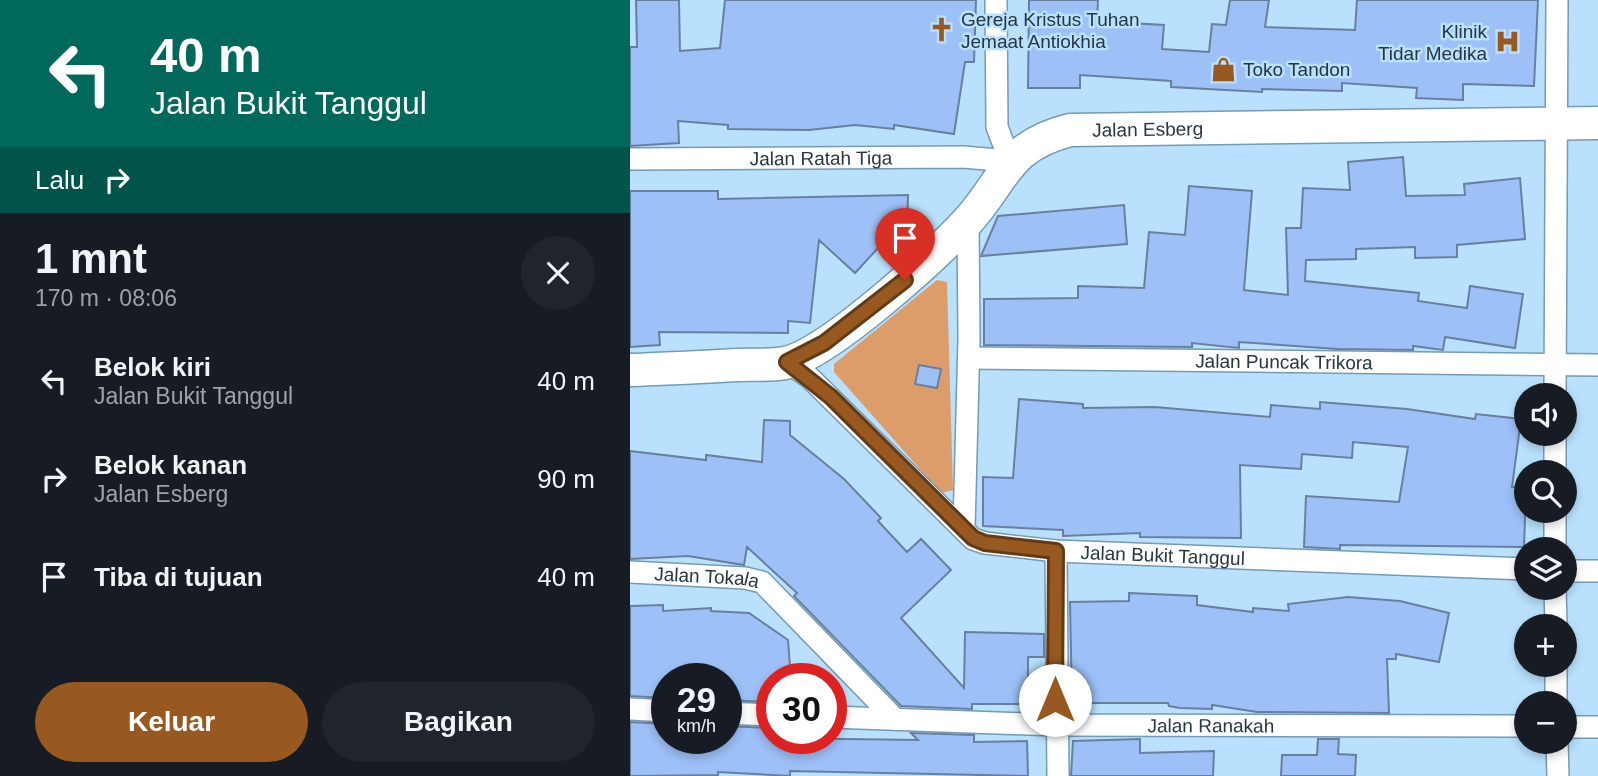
<!DOCTYPE html>
<html lang="id">
<head>
<meta charset="utf-8">
<style>
	body { margin:0; font-family:Helvetica,sans-serif; background:#20242c; color:#f1f3f6; height:100vh; display:flex; flex-direction:column; font-size:26px; white-space:nowrap }
	* { box-sizing:border-box; margin:0 }
	p { font-size:23px; color:#9ea1a6 }
	.icon { flex:none; width:38px; height:38px; fill:none; stroke:currentColor; stroke-width:2; stroke-linecap:round; stroke-linejoin:round }
	.map { position:relative; flex:1; overflow:hidden }
	.side { display:flex; flex-direction:column; background:#171b24; width:630px }
	.side>* { flex:none }
	.top-card { background:#00695c; color:#fff; overflow:hidden }
	.controls { position:absolute; left:884px; top:383px; display:grid; gap:14px }
	.controls a { display:grid; place-items:center; width:63px; height:63px; border-radius:50%; background:#171b24; box-shadow:0 4px 10px #0003; font-size:35px }
	.speed { position:absolute; left:21px; top:663px; display:flex; gap:14px; font-size:35px; font-weight:700; text-align:center }
	.speed>* { display:grid; place-content:center; width:91px; height:91px; border-radius:50%; background:#171b24; box-shadow:0 4px 10px #0003; line-height:1 }
	.speed small { font-size:18px; font-weight:400 }
	.speed .limit { border:10px solid #d22; background:#fff; color:#111 }
	.pin { position:absolute; display:grid; place-items:center; width:60px; height:60px; color:#fff; margin:-72px -30px; border-radius:50% 50% 50% 0; rotate:-45deg; box-shadow:0 0 7px #0007 }
	.pin .icon { rotate:45deg }
	.me { position:absolute; width:77px; margin:-38px; rotate:0deg; stroke-linejoin:round; filter:drop-shadow(0 0 5px #0008) }
	.turn { display:flex; align-items:center; gap:24px; height:147px; padding:0 35px; font-size:32px }
	.turn .icon { width:91px; height:91px; stroke-width:2.5 }
	.turn b { display:block; font-size:49px; line-height:60px }
	.then { display:flex; align-items:center; height:66px; padding:0 35px; background:#0003; gap:14px; font-size:26px }
	.round { display:grid; place-items:center; flex:none; width:74px; height:74px; border-radius:37px; background:#20242c }
	.head { display:flex; align-items:center; justify-content:space-between; height:119px; padding:0 35px }
	h1 { font-size:42px; font-weight:800; line-height:52px }
	.action { display:flex; gap:14px; margin-top:auto; padding:14px 35px }
	.action a { flex:1; height:80px; border-radius:42px; background:#97591f; color:#fff; font-size:28px; font-weight:800; line-height:80px; text-align:center }
	.action a+a { background:#20242c; color:#f1f3f6 }
	ul { padding:0; list-style:none }
	li { display:flex; align-items:center; gap:21px; height:98px; padding:0 35px }
	li div { flex:1 }
	li b { display:block; font-size:26px }
	li em { font-style:normal }
	main { display:flex; flex:1; min-height:0 }
	.map>svg:first-child { display:block }
	.green { fill:#dc9d6a }
	.building { fill:#9dc0f7; stroke:#697fa0; stroke-width:2 }
	.lines { fill:none; stroke-linecap:round; stroke-linejoin:round }
	.street-casing { stroke:#759ab4; stroke-width:24 }
	.secondary-casing { stroke:#759ab4; stroke-width:35 }
	.street { stroke:#fff; stroke-width:21 }
	.secondary { stroke:#fff; stroke-width:32 }
	.route-casing { stroke:#623a14; stroke-width:18 }
	.route { stroke:#97591f; stroke-width:12 }
	.labels { text-anchor:middle; dominant-baseline:central; stroke-width:5; stroke-linejoin:round; paint-order:stroke }
	.poi-label { font-size:19px; fill:#273742; stroke:#b9e1fd; text-anchor:start }
	.street-label { font-size:19px; fill:#273742; stroke:#b9e1fd }
</style>
</head>
<body>
<main>
<section class="side">
<div class="top-card">
<div class="turn"><svg class="icon" aria-label="left" viewBox="0 0 24 24"><path d="M17 20v-9H6M10 6l-5 5 5 5"/></svg><div><b>40 m</b>Jalan Bukit Tanggul</div></div>
<div class="then">Lalu<svg class="icon" aria-label="right" viewBox="0 0 24 24"><path d="M7 20v-9h11M14 6l5 5-5 5"/></svg></div>
</div>
<div class="head"><div><h1>1 mnt</h1><p>170 m · 08:06</p></div><a class="round"><svg class="icon" aria-label="close" viewBox="0 0 24 24"><path d="M6 6l12 12M18 6L6 18"/></svg></a></div>
<ul>
<li><svg class="icon" aria-label="left" viewBox="0 0 24 24"><path d="M17 20v-9H6M10 6l-5 5 5 5"/></svg><div><b>Belok kiri</b><p>Jalan Bukit Tanggul</p></div><em>40 m</em></li>
<li><svg class="icon" aria-label="right" viewBox="0 0 24 24"><path d="M7 20v-9h11M14 6l5 5-5 5"/></svg><div><b>Belok kanan</b><p>Jalan Esberg</p></div><em>90 m</em></li>
<li><svg class="icon" aria-label="arrive" viewBox="0 0 24 24"><path d="M6 21V4h12l-3 4 3 4H6"/></svg><div><b>Tiba di tujuan</b></div><em>40 m</em></li>
</ul>
<div class="action"><a>Keluar</a><a>Bagikan</a></div>
</section>
<div class="map">
<svg width="968" height="776" viewBox="0 0 968 776">
	<rect width="100%" height="100%" fill="#b9e1fd"/>
	<path class="green" d="M 307,280 L 317,282 L 323,490 L 311,493 L 204,372 L 204,364 Z"/>
	<path class="building" d="M 6,0 L 49,0 L 50,51 L 90,48 L 95,0 L 346,0 L 344,62 L 335,62 L 324,134 L 264,125 L 264,129 L 225,125 L 179,130 L 98,129 L 98,125 L 48,121 L 49,143 L 0,146 L 0,47 L 7,47 Z
		M 399,0 L 468,0 L 467,21 L 534,25 L 532,49 L 579,52 L 582,24 L 596,25 L 600,0 L 639,0 L 635,27 L 725,30 L 727,0 L 908,0 L 904,86 L 833,84 L 833,100 L 786,98 L 787,88 L 712,83 L 712,91 L 632,89 L 632,92 L 541,87 L 541,81 L 450,75 L 450,88 L 398,88 Z
		M 773,157 L 776,196 L 835,195 L 834,184 L 890,178 L 895,239 L 827,245 L 827,257 L 785,258 L 785,247 L 726,249 L 726,259 L 676,260 L 675,281 L 789,293 L 788,301 L 837,308 L 840,286 L 893,294 L 885,348 L 815,337 L 813,350 L 783,346 L 783,350 L 707,349 L 609,342 L 609,348 L 562,343 L 562,347 L 354,345 L 354,299 L 448,298 L 448,286 L 514,288 L 519,232 L 555,235 L 559,186 L 622,191 L 614,290 L 658,295 L 656,228 L 671,228 L 673,188 L 720,190 L 718,162 Z
		M 0,191 L 88,191 L 88,199 L 278,195 L 277,234 L 261,234 L 225,273 L 189,240 L 180,323 L 158,321 L 158,333 L 29,332 L 30,345 L 0,347 Z
		M 494,205 L 497,244 L 351,256 L 368,216 Z
		M 289,365 L 311,369 L 307,388 L 285,384 Z
		M 389,399 L 453,404 L 453,408 L 525,407 L 640,417 L 641,405 L 690,409 L 690,402 L 777,409 L 845,419 L 846,414 L 891,419 L 882,487 L 896,488 L 894,547 L 710,545 L 710,549 L 674,547 L 676,496 L 769,502 L 778,447 L 723,442 L 722,458 L 672,454 L 671,469 L 610,465 L 611,538 L 510,537 L 510,533 L 433,536 L 433,530 L 353,526 L 353,477 L 383,478 Z
		M 134,420 L 160,421 L 160,435 L 214,479 L 251,518 L 248,521 L 277,552 L 291,539 L 321,570 L 271,618 L 334,688 L 335,632 L 414,634 L 414,657 L 398,657 L 398,704 L 342,704 L 342,709 L 271,706 L 164,596 L 167,593 L 117,547 L 114,565 L 58,556 L 0,559 L 0,451 L 76,460 L 76,455 L 132,462 Z
		M 499,593 L 567,596 L 567,605 L 623,612 L 623,608 L 659,611 L 658,604 L 718,597 L 770,601 L 819,613 L 809,662 L 766,654 L 766,659 L 757,659 L 759,713 L 627,712 L 582,705 L 582,709 L 550,708 L 539,706 L 538,703 L 442,703 L 440,602 L 499,601 Z
		M 33,605 L 33,611 L 81,608 L 81,611 L 119,613 L 158,640 L 161,679 L 142,679 L 142,702 L 96,700 L 96,679 L 37,679 L 37,698 L 0,696 L 0,606 Z
		M 0,722 L 37,724 L 37,738 L 96,738 L 96,726 L 142,728 L 142,738 L 288,740 L 281,733 L 344,735 L 344,742 L 397,741 L 398,776 L 160,771 L 160,776 L 88,772 L 88,775 L 0,776 Z
		M 510,739 L 510,753 L 584,751 L 583,776 L 441,776 L 443,741 Z
		M 688,739 L 709,739 L 708,754 L 726,755 L 725,776 L 651,776 L 652,755 L 687,755 Z"/>
	<g class="lines">
		<defs>
			<g id="street">
				<path id="s1" d="M 0,159 L 333,157 L 380,161 L 367,127 L 366,0"/>
				<path id="s2" d="M 339,358 L 968,365"/>
				<path id="s3" d="M 157,362 L 179,377 L 343,539 L 355,543 L 426,551 L 896,569"/>
				<path d="M 925,396 L 927,0"/>
				<path d="M 925,472 L 925,434"/>
				<path d="M 334,529 L 339,339 L 338,221"/>
				<path d="M 925,550 L 925,511"/>
				<path d="M 426,551 L 428,776"/>
				<path d="M 934,571 L 968,571"/>
				<path id="s4" d="M 0,572 L 115,578 L 132,582 L 265,719"/>
				<path d="M 925,588 L 926,626"/>
				<path d="M 926,665 L 926,704"/>
				<path d="M 0,709 L 37,711"/>
				<path d="M 96,713 L 142,715"/>
				<path id="s5" d="M 201,717 L 425,725 L 896,726"/>
				<path d="M 934,727 L 968,727"/>
				<path d="M 927,742 L 928,776"/>
			</g>
			<g id="secondary">
				<path id="s6" d="M 0,370 C 36,369 71,367 107,365 C 122,364 140,366 155,363 C 198,354 304,257 336,223 C 376,180 374,147 440,130 L 968,123"/>
			</g>
		</defs>
		<use href="#street" class="street-casing"/>
		<use href="#secondary" class="secondary-casing"/>
		<use href="#street" class="street"/>
		<use href="#secondary" class="secondary"/>
	</g>
	<g class="lines">
		<defs>
			<path id="route" d="M 275,280 L 194,343 L 157,362 L 201,397 L 343,538 L 355,543 L 426,551 L 425,700"/>
		</defs>
		<use href="#route" class="route-casing"/>
		<use href="#route" class="route"/>
	</g>
	<defs>
		<symbol id="church-bare" viewBox="-9 -9 18 18"><path d="M-1.2-6h2.4v3.5h3.3v2.4h-3.3V6h-2.4V-.1h-3.3v-2.4h3.3Z" fill="#97591f" stroke="#b9e1fd" stroke-width="2.5" paint-order="stroke"/></symbol>
		<symbol id="hospital-bare" viewBox="-9 -9 18 18"><path d="M-5-5h3v3.5h4V-5h3V5h-3V1.5h-4V5h-3Z" fill="#97591f" stroke="#b9e1fd" stroke-width="2.5" paint-order="stroke"/></symbol>
		<symbol id="shop-bare" viewBox="-9 -9 18 18"><path d="M-5-2.5h2.3a2.7 3.5 0 0 1 5.4 0H5L5.5 6h-11ZM-1.5-2.5h3a1.5 2.3 0 0 0-3 0Z" fill="#97591f" stroke="#b9e1fd" stroke-width="2.5" paint-order="stroke"/></symbol>
	</defs>
	<g fill-rule="evenodd">
		<use href="#church-bare" x="294" y="12" width="35" height="35"/>
		<use href="#hospital-bare" x="860" y="24" width="35" height="35"/>
		<use href="#shop-bare" x="576" y="52" width="35" height="35"/>
	</g>
	<g class="labels">
		<g class="poi-label">
			<text x="331" y="19">Gereja Kristus Tuhan<tspan x="331" dy="22">Jemaat Antiokhia</tspan></text>
			<text x="857" y="31" text-anchor="end">Klinik<tspan x="857" dy="22">Tidar Medika</tspan></text>
			<text x="613" y="69">Toko Tandon</text>
		</g>
		<g class="street-label">
			<text stroke="none"><textPath href="#s6" startOffset="607">Jalan Esberg</textPath></text>
			<text stroke="none"><textPath href="#s1" startOffset="191">Jalan Ratah Tiga</textPath></text>
			<text stroke="none"><textPath href="#s2" startOffset="315">Jalan Puncak Trikora</textPath></text>
			<text stroke="none"><textPath href="#s3" startOffset="448">Jalan Bukit Tanggul</textPath></text>
			<text stroke="none"><textPath href="#s4" startOffset="77">Jalan Tokala</textPath></text>
			<text stroke="none"><textPath href="#s5" startOffset="380">Jalan Ranakah</textPath></text>
		</g>
	</g>
</svg>
<div class="controls">
<a><svg class="icon" aria-label="sound" viewBox="0 0 24 24"><path d="M4 9h4l5-4v14l-5-4H4zM17 9q2 3 0 6"/></svg></a>
<a><svg class="icon" aria-label="search" viewBox="0 0 24 24"><circle cx="10" cy="10" r="6"/><path d="M15 15l6 6"/></svg></a>
<a><svg class="icon" aria-label="layers" viewBox="0 0 24 24"><path d="M12 4l9 5-9 5-9-5zM3 14l9 5 9-5"/></svg></a>
<a>+</a>
<a>−</a>
</div>
<div class="speed"><div>29<small>km/h</small></div><div class="limit">30</div></div>
<div class="pin" style="left:275px;top:280px;background:#d93025"><svg class="icon" aria-label="arrive" viewBox="0 0 24 24"><path d="M6 21V4h12l-3 4 3 4H6"/></svg></div>
<svg class="me" style="left:425px;top:700px" viewBox="-20 -20 40 40"><circle r="19" fill="#fff"/><path d="M0-13L10 11 0 6-10 11z" fill="#97591f"/></svg>
</div>
</main>
</body>
</html>
